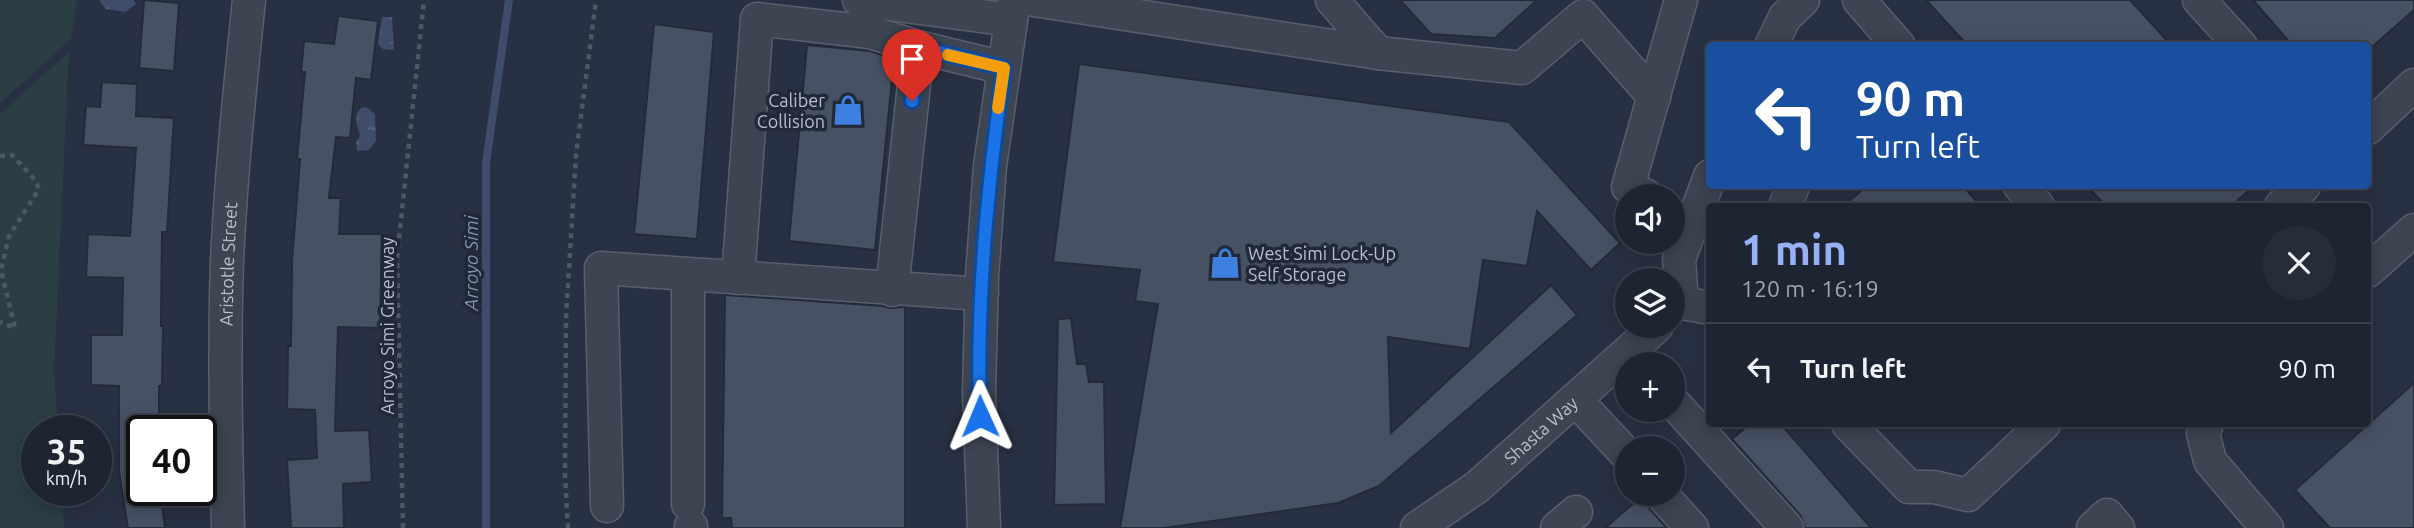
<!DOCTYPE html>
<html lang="en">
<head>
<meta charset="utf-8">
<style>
	body { margin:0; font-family:Ubuntu,sans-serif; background:#262d3a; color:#f1f3f6; height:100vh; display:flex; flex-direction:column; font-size:26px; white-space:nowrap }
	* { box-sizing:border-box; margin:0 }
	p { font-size:23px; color:#a1a5ac }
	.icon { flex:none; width:38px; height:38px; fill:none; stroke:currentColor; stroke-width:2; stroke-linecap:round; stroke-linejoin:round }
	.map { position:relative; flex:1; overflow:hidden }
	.panel { position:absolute; left:1706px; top:203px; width:665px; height:224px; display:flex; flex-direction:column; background:#1e2532; border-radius:7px; box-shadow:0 4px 18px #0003,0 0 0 2px #3c424d }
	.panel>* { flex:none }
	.banner { position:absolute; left:1706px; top:42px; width:665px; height:147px; border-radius:7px; box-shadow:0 4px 18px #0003,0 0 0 2px #3c424d; background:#1a4fa0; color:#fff; overflow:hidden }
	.controls { position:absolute; left:1615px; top:184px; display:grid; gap:14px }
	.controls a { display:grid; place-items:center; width:70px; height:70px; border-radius:50%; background:#1e2532; box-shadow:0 4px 18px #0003,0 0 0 2px #3c424d; font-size:35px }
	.speed { position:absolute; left:21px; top:415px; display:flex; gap:14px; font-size:35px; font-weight:700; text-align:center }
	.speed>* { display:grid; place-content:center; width:91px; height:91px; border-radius:50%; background:#1e2532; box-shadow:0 4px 18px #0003,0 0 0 2px #3c424d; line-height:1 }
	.speed small { font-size:18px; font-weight:400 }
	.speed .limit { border:4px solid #111; border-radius:10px; background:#fff; color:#111 }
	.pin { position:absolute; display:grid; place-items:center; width:60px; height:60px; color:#fff; margin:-72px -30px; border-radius:50% 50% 50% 0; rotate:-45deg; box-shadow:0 0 7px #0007 }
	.pin .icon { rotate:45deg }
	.me { position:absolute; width:77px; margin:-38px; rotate:359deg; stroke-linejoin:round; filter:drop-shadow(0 0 5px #0008) }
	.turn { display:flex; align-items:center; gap:24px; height:147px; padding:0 35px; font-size:32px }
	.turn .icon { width:91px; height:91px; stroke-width:2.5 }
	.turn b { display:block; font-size:49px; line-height:60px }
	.round { display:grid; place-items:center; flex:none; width:74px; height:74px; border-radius:37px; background:#262d3a }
	.overview { display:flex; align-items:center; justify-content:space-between; height:119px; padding:0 35px }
	h1 { font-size:42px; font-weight:700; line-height:52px; color:#96b2f5 }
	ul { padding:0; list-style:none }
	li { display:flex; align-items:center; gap:21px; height:91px; padding:0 35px; border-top:2px solid #3c424d }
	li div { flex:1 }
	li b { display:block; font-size:26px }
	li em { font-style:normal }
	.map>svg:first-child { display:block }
	.green { fill:#2a3e44 }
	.water { fill:url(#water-ripples) }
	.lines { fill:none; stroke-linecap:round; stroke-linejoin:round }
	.stream { stroke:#3f4d6b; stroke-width:8 }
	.building { fill:#475164; stroke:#232a3a; stroke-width:2 }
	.minor-casing { stroke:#585f6d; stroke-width:35 }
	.path { stroke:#495b60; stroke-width:4.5; stroke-dasharray:5 5; stroke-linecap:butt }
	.minor { stroke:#3d4452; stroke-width:32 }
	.route-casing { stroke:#114b97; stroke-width:18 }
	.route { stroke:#1a73e8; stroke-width:12 }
	.slow { stroke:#f59e0b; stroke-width:12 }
	.labels { text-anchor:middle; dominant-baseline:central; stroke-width:7; stroke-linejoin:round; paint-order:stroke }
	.poi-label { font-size:18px; fill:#babfcc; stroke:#212838; text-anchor:end }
	.street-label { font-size:18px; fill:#babfcc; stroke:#212838 }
	.water-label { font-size:19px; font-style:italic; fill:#8393b2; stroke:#212838 }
</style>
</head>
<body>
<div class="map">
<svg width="2414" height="528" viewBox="0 0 2414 528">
	<defs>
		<pattern id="water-ripples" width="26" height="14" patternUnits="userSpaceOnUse" patternTransform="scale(1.75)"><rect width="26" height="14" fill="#3f4d6b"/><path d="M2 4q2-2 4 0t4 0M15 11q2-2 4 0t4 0" fill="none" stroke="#59657f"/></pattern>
	</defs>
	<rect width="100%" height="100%" fill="#283143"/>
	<path class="green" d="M 0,0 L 77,0 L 71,39 L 0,103 Z
		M 69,52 L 54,371 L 58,430 L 37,430 L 37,490 L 62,490 L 64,528 L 0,528 L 0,114 Z"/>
	<path class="water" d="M 99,0 L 134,0 L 136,4 L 125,12 L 106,9 Z
		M 382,17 L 392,17 L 394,50 L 383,49 L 378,44 Z
		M 363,107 L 368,108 L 375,114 L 376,141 L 369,150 L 357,151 L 356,143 L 360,135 C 357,125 352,114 363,107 Z"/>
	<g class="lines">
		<path class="stream" d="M 486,528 L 486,163 L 509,0"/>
	</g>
	<path class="building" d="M 144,0 L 179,3 L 174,71 L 139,68 Z
		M 1400,0 L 1537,0 L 1495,38 L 1431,34 Z
		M 1926,0 L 2130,0 L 2172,46 L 1968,46 Z
		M 2253,0 L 2414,0 L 2414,10 L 2373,46 L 2293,46 Z
		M 338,16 L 378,21 L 371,80 L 356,78 L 350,138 L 336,137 L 329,198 L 341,198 L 339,234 L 382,234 L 380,328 L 338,327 L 335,431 L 369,430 L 372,482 L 343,484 L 344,528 L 291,528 L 287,460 L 317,458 L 315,410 L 287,409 L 288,346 L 291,346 L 292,261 L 300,159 L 297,159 L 305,72 L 301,72 L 304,41 L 334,44 Z
		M 654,24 L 714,32 L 697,239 L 634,234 Z
		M 807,45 L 870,51 L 894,59 L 875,250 L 789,241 Z
		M 1079,64 L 1509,122 L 1620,243 L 1591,270 L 1537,211 L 1527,266 L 1483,260 L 1470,349 L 1388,337 L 1391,433 L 1551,285 L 1577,315 L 1379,486 L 1338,503 L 1164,528 L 1120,528 L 1158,304 L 1135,301 L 1140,270 L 1053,262 Z
		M 102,82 L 137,84 L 136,116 L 174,118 L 167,232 L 162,232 L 161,326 L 163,326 L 162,386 L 159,386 L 159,430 L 142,430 L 142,490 L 160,490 L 165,528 L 128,528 L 119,472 L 119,386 L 91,385 L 91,335 L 122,335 L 123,278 L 86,277 L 88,234 L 130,236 L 136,148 L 83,145 L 86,106 L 100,107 Z
		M 1867,186 L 1963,186 L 1981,206 L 1843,206 Z
		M 2087,186 L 2254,186 L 2231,206 L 2106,206 Z
		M 725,295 L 883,306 L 891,308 L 905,307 L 905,528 L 732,528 L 731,518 L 722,518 Z
		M 1071,318 L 1077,364 L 1086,364 L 1089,382 L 1104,382 L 1106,504 L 1054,505 L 1058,319 Z
		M 2414,383 L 2414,528 L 2330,528 L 2295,490 Z
		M 1750,424 L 1781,424 L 1871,528 L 1805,528 L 1801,516 L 1732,439 Z
		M 1643,495 L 1647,506 L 1667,528 L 1605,528 Z"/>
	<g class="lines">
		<defs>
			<g id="minor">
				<path d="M 859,0 L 1011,20"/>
				<path d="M 1034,0 L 1378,53 L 1332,0"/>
				<path d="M 1859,0 L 1899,46"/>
				<path d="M 2199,0 L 2241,46"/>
				<path d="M 1771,46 L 1785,17 L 1803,0"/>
				<path d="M 1378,53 L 1522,68 L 1583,16 L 1654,97"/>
				<path d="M 2368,128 L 2414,85"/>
				<path d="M 2020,186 L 2038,206"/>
				<path d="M 1647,196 L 1628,187 L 1681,0"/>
				<path d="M 1785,206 L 1793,186"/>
				<path d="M 2281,206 L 2304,186"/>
				<path d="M 2368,271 L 2414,230"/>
				<path d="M 738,278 L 757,19 L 870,32 L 918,47 L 1004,68"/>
				<path d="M 892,290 L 918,47"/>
				<path d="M 1682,303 L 1679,259 L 1710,176"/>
				<path d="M 1682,303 L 1710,308"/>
				<path d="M 1575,399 L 1628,456"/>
				<path d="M 1673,402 L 1787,528"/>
				<path d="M 1848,424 L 1909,487 L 1934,487 L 1968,495 L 2044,424"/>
				<path d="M 2207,424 L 2203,433 L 2210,461 L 2267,528"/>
				<path d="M 1661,494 L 1692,528"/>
				<path d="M 688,504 L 688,275"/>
				<path d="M 607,506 L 601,268 L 982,294"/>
				<path d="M 691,526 L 691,528"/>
				<path id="s1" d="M 228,528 C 226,439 224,350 227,261 C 231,174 240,87 249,0"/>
				<path d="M 984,528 L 979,392 L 982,276 L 990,166 L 1014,0"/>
				<path id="s2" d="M 1417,528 L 1477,487 L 1657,326"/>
				<path d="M 1557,528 L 1576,512"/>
				<path d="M 2093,528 L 2107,515 L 2118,528"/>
			</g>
		</defs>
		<use href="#minor" class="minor-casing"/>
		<path class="path" d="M 0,156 L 12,155 L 36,181 L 39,189 L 9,236 L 1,270 L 15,328 L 0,322
			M 403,528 L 397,258 L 424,0
			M 568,528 L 565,475 L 566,318 L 576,155 L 596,0"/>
		<use href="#minor" class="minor"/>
	</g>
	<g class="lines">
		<defs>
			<path id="route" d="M 912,101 L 918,47 L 1004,68 C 988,183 976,299 980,416"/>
		</defs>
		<use href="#route" class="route-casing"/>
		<use href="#route" class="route"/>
		<path class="slow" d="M 948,55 L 1004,68 L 998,108"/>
	</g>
	<defs>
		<symbol id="shop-bare" viewBox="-9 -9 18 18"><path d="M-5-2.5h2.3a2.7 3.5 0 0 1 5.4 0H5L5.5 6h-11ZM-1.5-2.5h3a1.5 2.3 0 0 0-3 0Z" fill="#3f7fe0" stroke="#212838" stroke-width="2.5" paint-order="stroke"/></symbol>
	</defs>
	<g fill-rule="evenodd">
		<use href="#shop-bare" x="826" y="88" width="44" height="44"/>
		<use href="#shop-bare" x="1203" y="241" width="44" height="44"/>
	</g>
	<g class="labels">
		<g class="poi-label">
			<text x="825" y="100">Caliber<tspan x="825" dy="21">Collision</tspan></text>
			<text x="1248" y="253" text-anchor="start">West Simi Lock-Up<tspan x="1248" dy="21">Self Storage</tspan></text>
		</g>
		<g class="street-label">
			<text stroke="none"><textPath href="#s1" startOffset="264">Aristotle Street</textPath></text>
			<text transform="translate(387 326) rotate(-90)">Arroyo Simi Greenway</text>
			<text stroke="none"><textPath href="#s2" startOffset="158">Shasta Way</textPath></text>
		</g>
		<g class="water-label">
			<text transform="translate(471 263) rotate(-90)">Arroyo Simi</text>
		</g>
	</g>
</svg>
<div class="controls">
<a><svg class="icon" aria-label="sound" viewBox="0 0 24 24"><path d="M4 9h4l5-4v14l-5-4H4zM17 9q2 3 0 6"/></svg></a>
<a><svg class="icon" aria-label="layers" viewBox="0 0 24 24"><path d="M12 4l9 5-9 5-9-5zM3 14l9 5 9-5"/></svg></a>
<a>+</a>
<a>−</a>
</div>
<div class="speed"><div>35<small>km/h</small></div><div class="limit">40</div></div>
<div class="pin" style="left:912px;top:101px;background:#d93025"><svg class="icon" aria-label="arrive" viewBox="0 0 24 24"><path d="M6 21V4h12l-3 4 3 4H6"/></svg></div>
<svg class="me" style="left:980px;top:416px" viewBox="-20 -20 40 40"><path d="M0-17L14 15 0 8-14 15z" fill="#1a73e8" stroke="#fff" stroke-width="4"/></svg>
<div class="banner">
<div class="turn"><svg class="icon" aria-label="left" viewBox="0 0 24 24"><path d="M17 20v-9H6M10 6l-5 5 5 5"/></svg><div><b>90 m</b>Turn left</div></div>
</div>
<section class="panel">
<div class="overview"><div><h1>1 min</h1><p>120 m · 16:19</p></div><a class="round"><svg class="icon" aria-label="close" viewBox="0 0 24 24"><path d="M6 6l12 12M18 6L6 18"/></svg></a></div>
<ul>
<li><svg class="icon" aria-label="left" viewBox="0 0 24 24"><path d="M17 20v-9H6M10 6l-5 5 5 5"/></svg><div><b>Turn left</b></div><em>90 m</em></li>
</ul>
</section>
</div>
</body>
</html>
